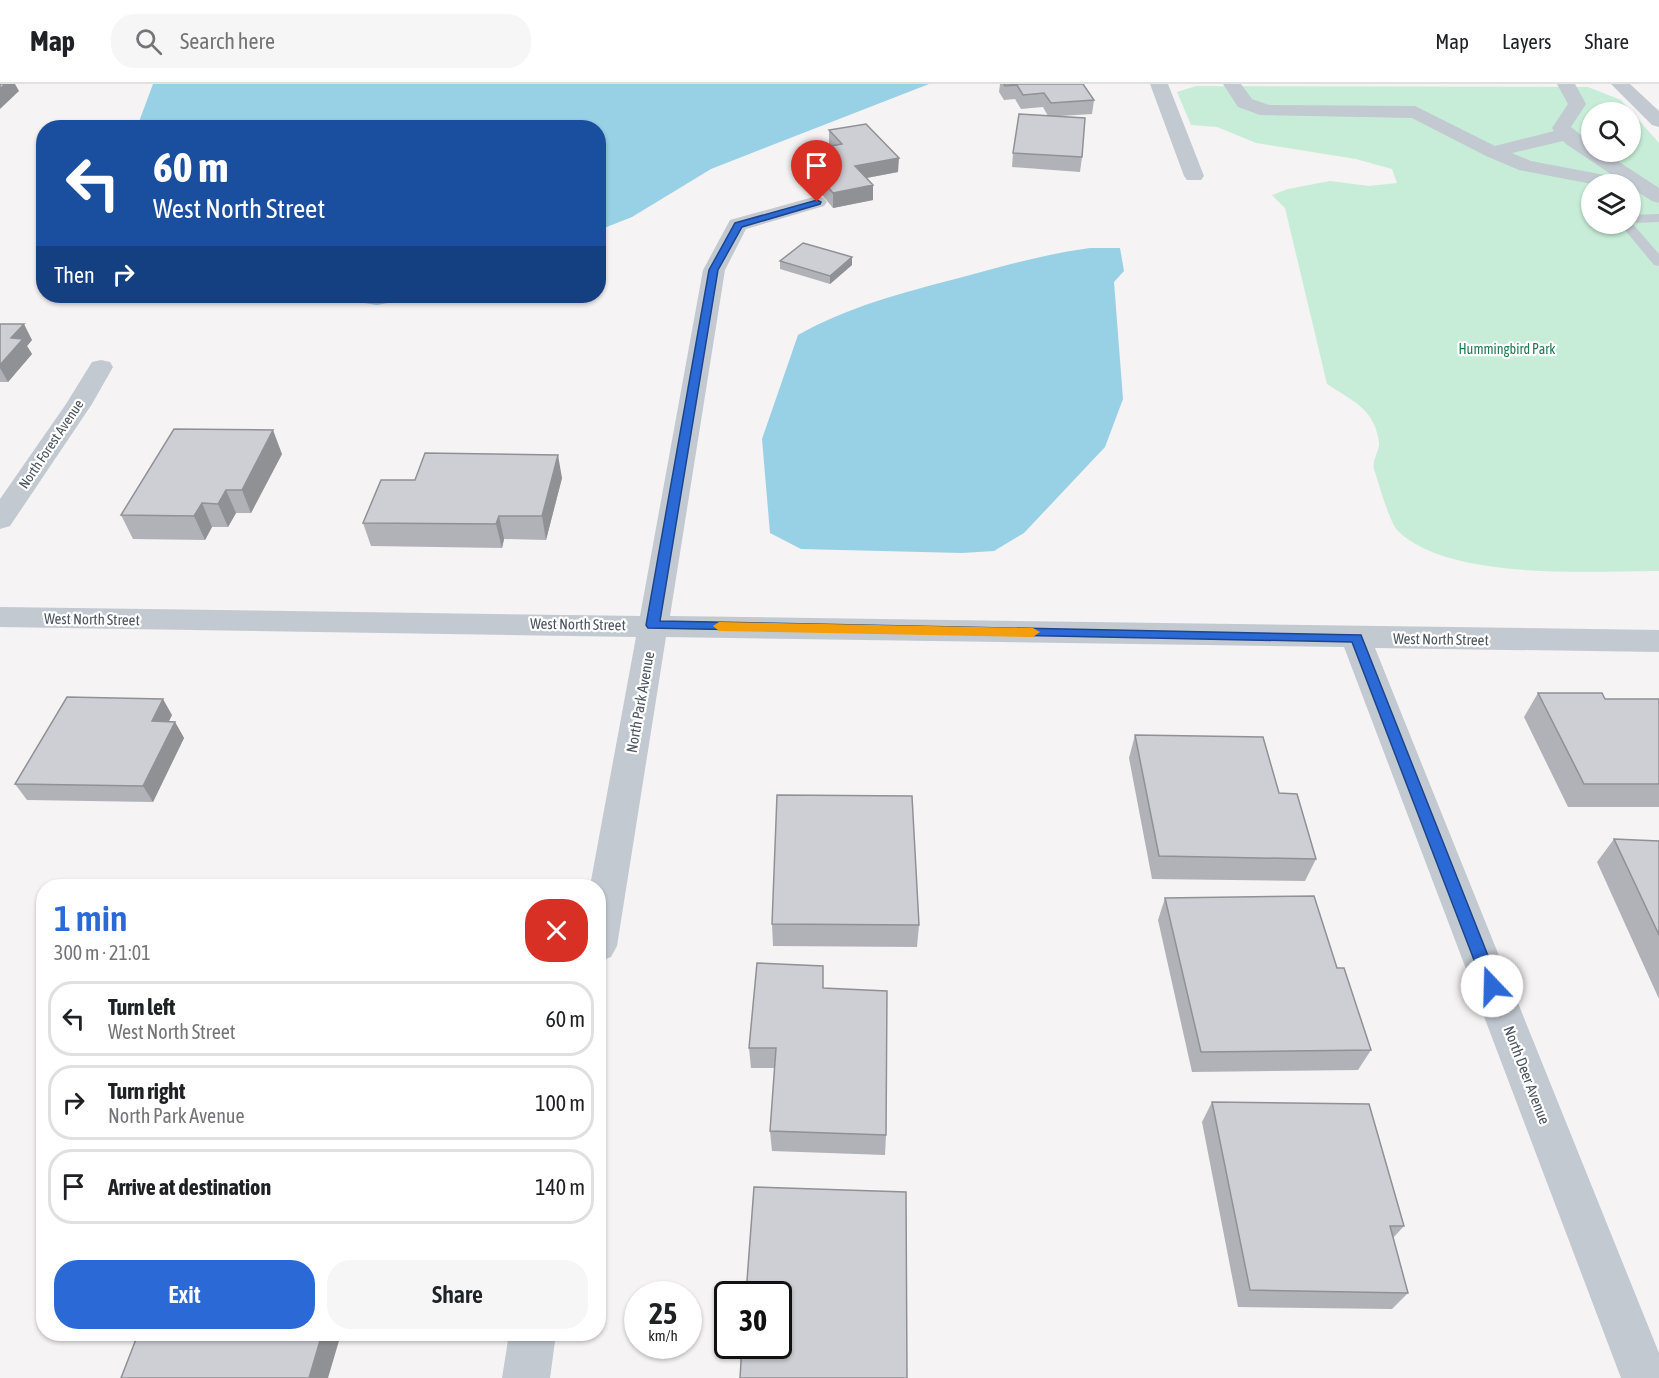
<!DOCTYPE html>
<html lang="en">
<head>
<meta charset="utf-8">
<style>
	body { margin:0; font-family:"Asap Condensed",sans-serif; background:#f6f6f6; color:#202124; height:100vh; display:flex; flex-direction:column; font-size:22px; white-space:nowrap }
	* { box-sizing:border-box; margin:0 }
	p { font-size:20px; color:#757577 }
	.icon { flex:none; width:33px; height:33px; fill:none; stroke:currentColor; stroke-width:2; stroke-linecap:round; stroke-linejoin:round }
	.map { position:relative; flex:1; overflow:hidden }
	.side { position:absolute; left:36px; top:795px; width:570px; height:462px; display:flex; flex-direction:column; background:#fff; border-radius:24px; box-shadow:0 2px 4px #0004 }
	.side>* { flex:none }
	.banner { position:absolute; left:36px; top:36px; width:570px; height:183px; border-radius:24px; box-shadow:0 2px 4px #0004; background:#1a4fa0; color:#fff; overflow:hidden }
	.fabs { position:absolute; left:1581px; top:18px; display:grid; gap:12px }
	.fabs a { display:grid; place-items:center; width:60px; height:60px; border-radius:50%; background:#fff; box-shadow:0 2px 4px #0004; font-size:30px }
	.speed { position:absolute; left:624px; top:1197px; display:flex; gap:12px; font-size:30px; font-weight:700; text-align:center }
	.speed>* { display:grid; place-content:center; width:78px; height:78px; border-radius:50%; background:#fff; box-shadow:0 2px 4px #0004; line-height:1 }
	.speed small { font-size:15px; font-weight:400 }
	.speed .limit { border:3px solid #111; border-radius:9px; background:#fff; color:#111 }
	.pin { position:absolute; display:grid; place-items:center; width:51px; height:51px; color:#fff; margin:-62px -26px; border-radius:50% 50% 50% 0; rotate:-45deg; box-shadow:0 0 6px #0007 }
	.pin .icon { rotate:45deg }
	.me { position:absolute; width:66px; margin:-33px; rotate:339deg; stroke-linejoin:round; filter:drop-shadow(0 0 4px #0008) }
	.turn { display:flex; align-items:center; gap:21px; height:126px; padding:0 18px; font-size:27px }
	.turn .icon { width:78px; height:78px; stroke-width:2.5 }
	.turn b { display:block; font-size:42px; line-height:51px }
	.then { display:flex; align-items:center; height:57px; padding:0 18px; background:#0003; gap:12px; font-size:22px }
	.round { display:grid; place-items:center; flex:none; width:63px; height:63px; border-radius:24px; background:#f6f6f6 }
	.head { display:flex; align-items:center; justify-content:space-between; height:102px; padding:0 18px }
	h1 { font-size:36px; font-weight:600; line-height:45px; color:#2b6ad6 }
	.action { display:flex; gap:12px; margin-top:auto; padding:12px 18px }
	.action a { flex:1; height:69px; border-radius:24px; background:#2b6ad6; color:#fff; font-size:24px; font-weight:600; line-height:69px; text-align:center }
	.action a+a { background:#f6f6f6; color:#202124 }
	ul { padding:0; list-style:none }
	li { display:flex; align-items:center; gap:18px; height:75px; margin:0 12px 9px; padding:0 6px; border:3px solid #e0e0e0; border-radius:24px }
	li div { flex:1 }
	li b { display:block; font-size:22px }
	li em { font-style:normal }
	header { display:flex; align-items:center; gap:36px; box-sizing:border-box; height:84px; padding:0 30px; background:#fff; border-bottom:2px solid #e0e0e0 }
	header strong { font-size:28px }
	nav { display:flex; gap:33px; margin-inline-start:auto; font-size:21px }
	.search { width:420px; height:54px; background:#f6f6f6; display:flex; align-items:center; gap:15px; box-sizing:border-box; padding:0 21px; border-radius:24px; color:#757577; font-size:22px }
	.map>svg:first-child { display:block }
	.green { fill:#c7edd8; fill-rule:evenodd }
	.water { fill:#98d0e6 }
	.lines { fill:none; stroke-linecap:round; stroke-linejoin:round }
	.lane { fill:#c2c9d0; fill-rule:evenodd }
	.street { fill:#c2c9d0; fill-rule:evenodd }
	.wall { fill:#b0b2b7 }
	.shaded-wall { fill:#909195 }
	.building { fill:#cdcfd5; stroke:#909195; stroke-width:1.5 }
	.route { fill:#2b6ad6; stroke:#1c458b; stroke-width:1.5 }
	.slow { fill:#f59e0b }
	.labels { text-anchor:middle; dominant-baseline:central; stroke-width:4.5; stroke-linejoin:round; paint-order:stroke }
	.far-park-label { font-size:14px; fill:#207c55; stroke:#fff }
	.far-street-label { font-size:14px; fill:#4c555f; stroke:#fff }
	.street-label { font-size:15px; fill:#4c555f; stroke:#fff }
</style>
</head>
<body>
<header>
<strong>Map</strong>
<div class="search"><svg class="icon" aria-label="search" viewBox="0 0 24 24"><circle cx="10" cy="10" r="6"/><path d="M15 15l6 6"/></svg>Search here</div>
<nav><a>Map</a><a>Layers</a><a>Share</a></nav>
</header>
<div class="map">
<svg width="1659" height="1294" viewBox="0 0 1659 1294">
	<rect width="100%" height="100%" fill="#f5f3f3"/>
	<path class="green" d="M 1196,2 L 1588,3 L 1621,16 L 1659,59 L 1659,487 C 1590,487 1450,497 1398,447 C 1390,440 1379,400 1375,388 C 1370,376 1380,369 1379,358 C 1375,325 1351,316 1327,300 L 1285,124 L 1272,111 L 1288,105 L 1330,97 L 1369,102 L 1397,99 L 1392,85 L 1356,75 L 1256,59 L 1217,43 L 1191,41 L 1177,8 ZM 1592,28 L 1630,28 L 1630,68 L 1592,68 ZM 1592,100 L 1630,100 L 1630,140 L 1592,140 Z"/>
	<path class="water" d="M 153,0 L 929,0 L 711,85 L 632,133 L 599,146 L 598,44 L 137,43 Z
		M 1090,164 L 1120,164 L 1124,187 L 1114,198 L 1123,315 L 1105,363 L 1024,449 L 994,467 L 962,469 L 801,465 L 770,449 L 762,355 L 798,251 C 850,222 902,209 959,194 C 1003,182 1045,170 1090,164 Z
		M 319,212 L 424,212 L 377,221 Z"/>
	<g class="lines">
		<path class="lane" d="M 1659,130 L 1659,138 L 1632,139 L 1659,170 L 1659,182 L 1654,181 L 1620,140 L 1630,140 L 1630,131 Z"/>
		<path class="street" d="M 1150,0 L 1168,0 L 1204,92 L 1201,96 L 1187,96 L 1184,92 Z
			M 1223,0 L 1241,0 L 1252,15 L 1269,21 L 1415,22 L 1495,62 L 1554,47 L 1552,44 L 1568,20 L 1557,0 L 1575,0 L 1586,20 L 1571,43 L 1592,60 L 1592,68 L 1604,68 L 1659,104 L 1659,119 L 1652,117 L 1630,103 L 1630,100 L 1592,100 L 1519,86 L 1486,72 L 1412,34 L 1260,31 L 1238,23 ZM 1563,57 L 1566,60 L 1615,93 L 1531,77 L 1512,69 Z
			M 1611,0 L 1630,0 L 1659,27 L 1659,43 L 1652,41 Z
			M 817,112 L 824,114 L 827,118 L 824,122 L 746,145 L 725,186 L 670,532 L 1659,546 L 1659,568 L 1375,564 L 1659,1269 L 1659,1294 L 1621,1294 L 1344,563 L 666,553 L 617,862 L 611,873 L 598,878 L 598,802 L 590,802 L 636,553 L 0,543 L 0,523 L 640,532 L 703,186 L 730,136 Z
			M 101,276 L 110,278 L 113,283 L 92,320 L 10,442 L 0,445 L 0,415 L 66,320 L 92,278 Z
			M 509,1250 L 556,1250 L 550,1294 L 502,1294 Z"/>
	</g>
	<path class="wall" d="M 1000,0 L 1083,0 L 1094,16 L 1092,30 L 1060,32 L 1082,73 L 1080,88 L 1012,83 L 1013,69 L 1048,32 L 1043,23 L 1021,25 L 1015,15 L 1004,16 L 999,8 Z
		M 829,46 L 898,88 L 867,94 L 873,101 L 873,116 L 833,124 L 798,82 L 798,68 L 830,62 L 829,61 Z
		M 780,177 L 852,181 L 830,200 L 780,185 Z
		M 0,240 L 32,256 L 27,262 L 32,270 L 8,298 L 0,298 Z
		M 282,370 L 251,429 L 236,429 L 228,443 L 212,443 L 205,456 L 133,455 L 121,431 Z
		M 562,394 L 546,456 L 504,455 L 502,464 L 371,462 L 363,439 L 415,396 Z
		M 1538,609 L 1605,615 L 1659,615 L 1659,723 L 1568,723 L 1524,633 Z
		M 172,631 L 169,637 L 175,638 L 184,654 L 153,718 L 27,716 L 15,700 Z
		M 1135,651 L 1316,775 L 1305,797 L 1152,795 L 1129,674 Z
		M 1614,755 L 1659,757 L 1659,915 L 1597,778 Z
		M 1165,814 L 1337,884 L 1371,966 L 1358,986 L 1192,988 L 1158,836 Z
		M 772,840 L 919,841 L 917,863 L 773,862 Z
		M 824,904 L 886,1051 L 885,1071 L 772,1067 L 770,1047 L 775,984 L 751,984 L 749,964 Z
		M 1212,1018 L 1404,1142 L 1393,1154 L 1408,1209 L 1392,1225 L 1238,1223 L 1202,1038 Z"/>
	<path class="shaded-wall" d="M 5,0 L 15,0 L 19,7 L 0,25 L 0,5 Z
		M 899,74 L 898,88 L 855,96 L 855,82 Z
		M 873,101 L 873,116 L 833,124 L 833,109 Z
		M 852,173 L 852,181 L 830,200 L 830,192 Z
		M 24,240 L 32,256 L 27,262 L 32,270 L 8,298 L 0,284 L 0,281 L 11,254 Z
		M 273,346 L 282,370 L 251,429 L 242,406 Z
		M 558,371 L 562,394 L 546,456 L 542,432 Z
		M 226,406 L 236,429 L 228,443 L 218,420 Z
		M 202,419 L 212,443 L 205,456 L 194,432 Z
		M 499,432 L 504,455 L 502,464 L 496,440 Z
		M 163,615 L 172,631 L 161,653 L 152,637 Z
		M 175,638 L 184,654 L 153,718 L 143,702 Z
		M 322,1250 L 341,1250 L 328,1294 L 309,1294 Z"/>
	<path class="building" d="M 0,0 L 5,0 L 0,5 Z
		M 1004,0 L 1083,0 L 1094,16 L 1051,19 L 1044,9 L 1023,11 L 1017,1 L 1005,2 Z
		M 1019,30 L 1085,34 L 1082,73 L 1013,69 Z
		M 866,40 L 899,74 L 855,82 L 873,101 L 833,109 L 798,68 L 842,60 L 829,46 Z
		M 803,159 L 852,173 L 830,192 L 780,177 Z
		M 0,240 L 24,240 L 11,254 L 23,255 L 0,281 Z
		M 174,345 L 273,346 L 242,406 L 226,406 L 218,420 L 202,419 L 194,432 L 121,431 Z
		M 425,369 L 558,371 L 542,432 L 499,432 L 496,440 L 363,439 L 381,396 L 415,396 Z
		M 1538,609 L 1602,609 L 1605,615 L 1659,615 L 1659,700 L 1584,700 Z
		M 67,613 L 163,615 L 152,637 L 175,638 L 143,702 L 15,700 Z
		M 1135,651 L 1263,653 L 1279,709 L 1297,710 L 1316,775 L 1159,772 Z
		M 777,711 L 912,712 L 919,841 L 772,840 Z
		M 1614,755 L 1659,757 L 1659,851 Z
		M 1314,812 L 1337,884 L 1344,884 L 1371,966 L 1201,968 L 1165,814 Z
		M 757,879 L 823,882 L 823,904 L 887,907 L 886,1051 L 770,1047 L 776,964 L 749,964 Z
		M 1212,1018 L 1369,1020 L 1404,1142 L 1390,1142 L 1408,1209 L 1250,1206 Z
		M 754,1103 L 906,1108 L 907,1294 L 740,1294 L 742,1262 L 778,1262 L 778,1210 L 746,1210 Z
		M 138,1250 L 322,1250 L 309,1294 L 121,1294 Z"/>
	<path class="route" d="M 817,116 L 821,118 L 820,120 L 742,143 L 718,186 L 660,537 L 1361,551 L 1500,902 L 1498,907 L 1492,909 L 1487,907 L 1484,902 L 1352,558 L 648,544 L 646,541 L 709,186 L 735,139 Z"/>
	<path class="slow" d="M 719,538 L 1033,544 L 1040,548 L 1033,553 L 719,547 L 713,542 Z"/>
	<g class="labels">
		<g class="far-park-label">
			<text x="1507" y="265">Hummingbird Park</text>
		</g>
		<g class="far-street-label">
			<text transform="translate(51 360) rotate(-56)">North Forest Avenue</text>
		</g>
		<g class="street-label">
			<text transform="translate(92 535) rotate(1)">West North Street</text>
			<text transform="translate(578 540) rotate(1)">West North Street</text>
			<text transform="translate(1441 555) rotate(1)">West North Street</text>
			<text transform="translate(640 618) rotate(-80)">North Park Avenue</text>
			<text transform="translate(1527 991) rotate(69)">North Deer Avenue</text>
		</g>
	</g>
</svg>
<div class="fabs">
<a><svg class="icon" aria-label="search" viewBox="0 0 24 24"><circle cx="10" cy="10" r="6"/><path d="M15 15l6 6"/></svg></a>
<a><svg class="icon" aria-label="layers" viewBox="0 0 24 24"><path d="M12 4l9 5-9 5-9-5zM3 14l9 5 9-5"/></svg></a>
</div>
<div class="speed"><div>25<small>km/h</small></div><div class="limit">30</div></div>
<div class="pin" style="left:817px;top:118px;background:#d93025"><svg class="icon" aria-label="arrive" viewBox="0 0 24 24"><path d="M6 21V4h12l-3 4 3 4H6"/></svg></div>
<svg class="me" style="left:1492px;top:902px" viewBox="-20 -20 40 40"><circle r="19" fill="#fff"/><path d="M0-13L10 11 0 6-10 11z" fill="#2b6ad6"/></svg>
<div class="banner">
<div class="turn"><svg class="icon" aria-label="left" viewBox="0 0 24 24"><path d="M17 20v-9H6M10 6l-5 5 5 5"/></svg><div><b>60 m</b>West North Street</div></div>
<div class="then">Then<svg class="icon" aria-label="right" viewBox="0 0 24 24"><path d="M7 20v-9h11M14 6l5 5-5 5"/></svg></div>
</div>
<section class="side">
<div class="head"><div><h1>1 min</h1><p>300 m · 21:01</p></div><a class="round" style="background:#d93025;color:#fff"><svg class="icon" aria-label="close" viewBox="0 0 24 24"><path d="M6 6l12 12M18 6L6 18"/></svg></a></div>
<ul>
<li><svg class="icon" aria-label="left" viewBox="0 0 24 24"><path d="M17 20v-9H6M10 6l-5 5 5 5"/></svg><div><b>Turn left</b><p>West North Street</p></div><em>60 m</em></li>
<li><svg class="icon" aria-label="right" viewBox="0 0 24 24"><path d="M7 20v-9h11M14 6l5 5-5 5"/></svg><div><b>Turn right</b><p>North Park Avenue</p></div><em>100 m</em></li>
<li><svg class="icon" aria-label="arrive" viewBox="0 0 24 24"><path d="M6 21V4h12l-3 4 3 4H6"/></svg><div><b>Arrive at destination</b></div><em>140 m</em></li>
</ul>
<div class="action"><a>Exit</a><a>Share</a></div>
</section>
</div>
</body>
</html>
